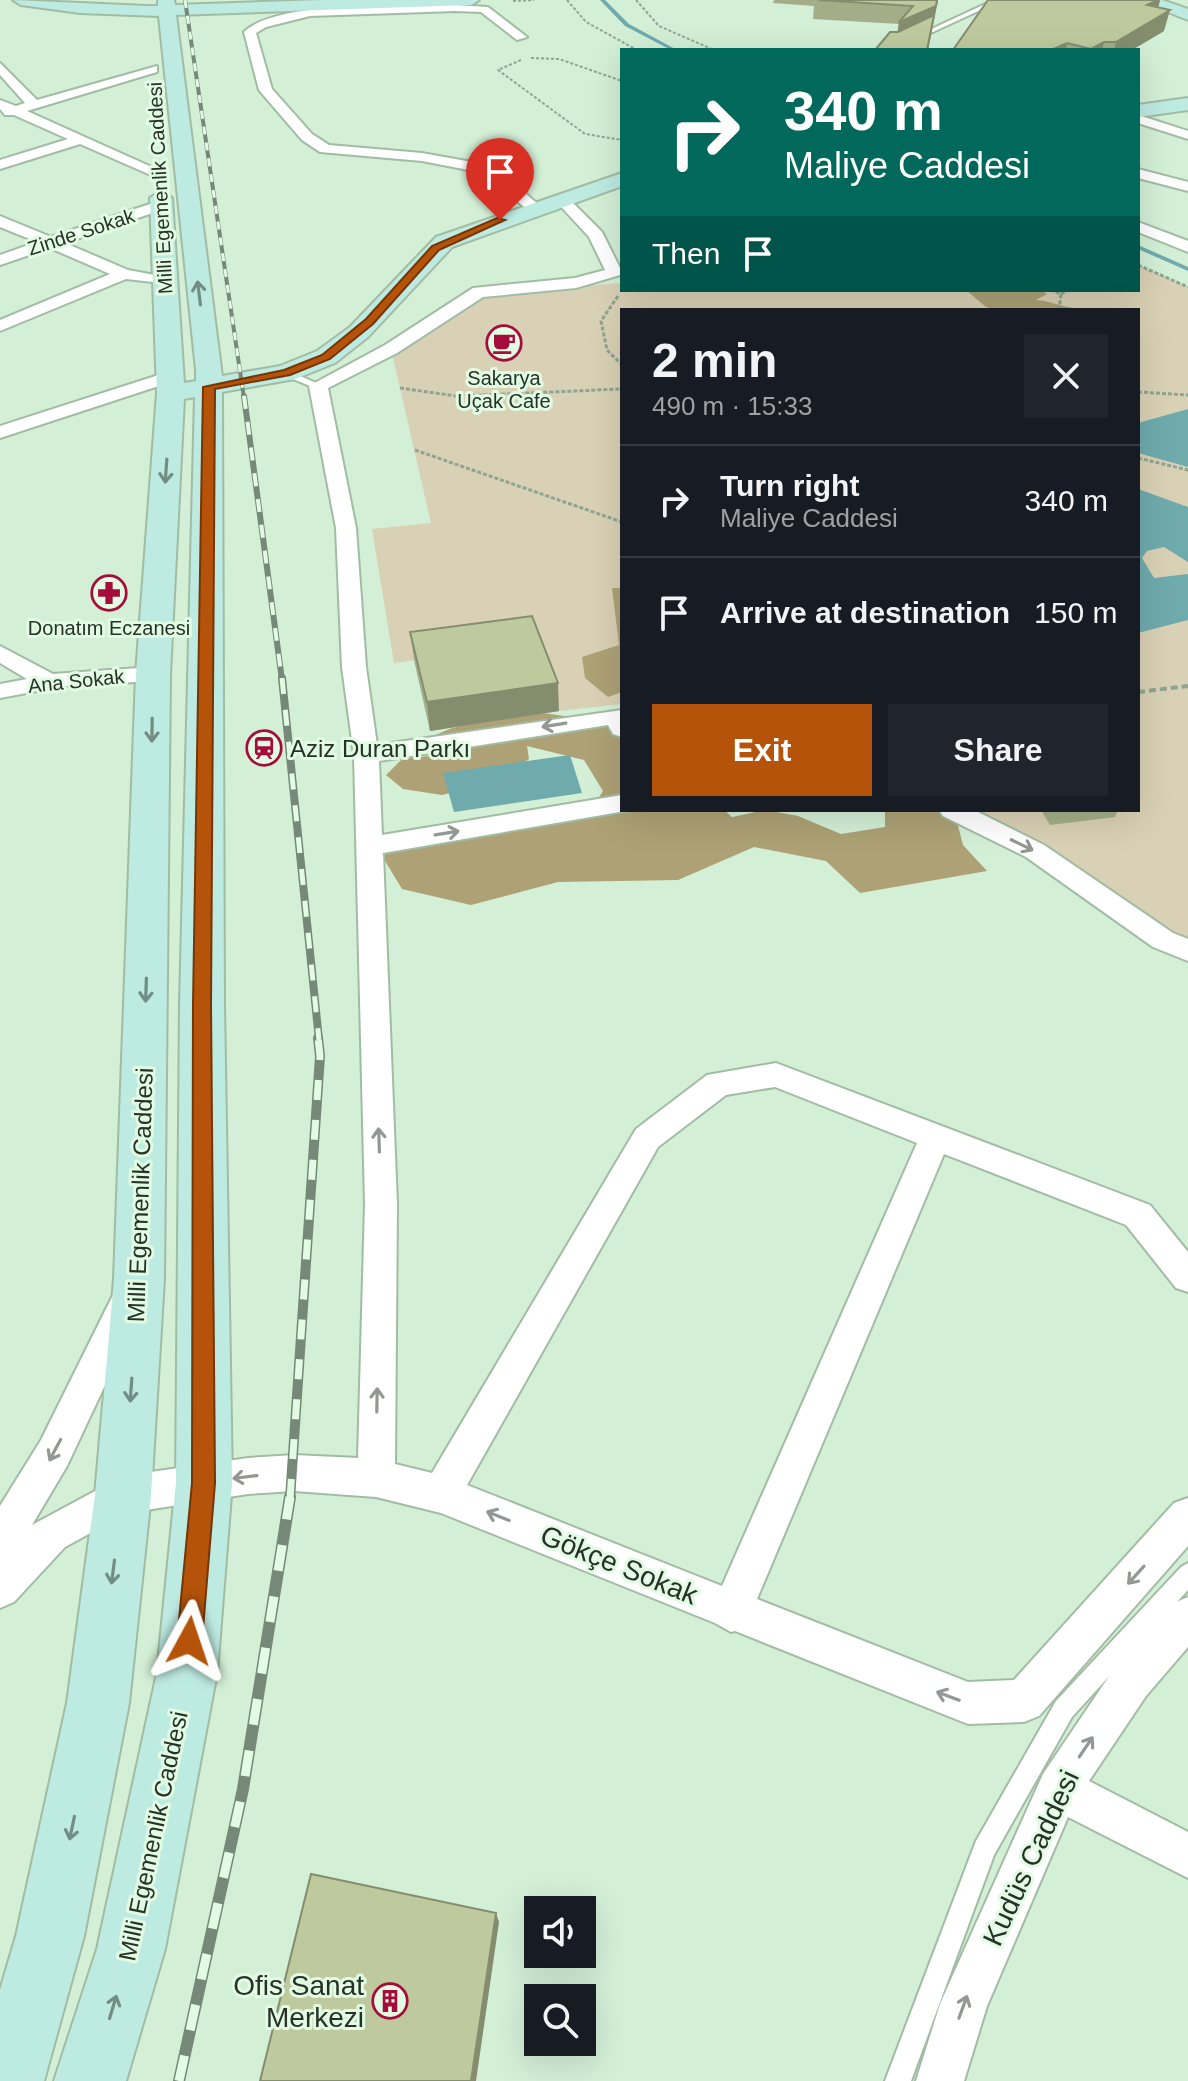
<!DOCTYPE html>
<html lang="en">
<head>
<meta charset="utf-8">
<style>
	body { margin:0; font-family:Helvetica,sans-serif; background:#20242c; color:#f1f3f6; height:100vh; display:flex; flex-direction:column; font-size:30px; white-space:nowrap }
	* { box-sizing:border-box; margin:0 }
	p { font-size:26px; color:#9ea1a6 }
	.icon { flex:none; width:44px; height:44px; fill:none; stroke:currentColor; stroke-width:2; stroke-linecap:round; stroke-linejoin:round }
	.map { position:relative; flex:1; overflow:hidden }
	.drawer { position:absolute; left:620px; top:308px; width:520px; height:504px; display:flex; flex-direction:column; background:#171b24; border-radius:0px; box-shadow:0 8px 32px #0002 }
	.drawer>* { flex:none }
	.top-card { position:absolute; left:620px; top:48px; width:520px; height:244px; border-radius:0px; box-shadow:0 8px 32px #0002; background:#00695c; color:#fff; overflow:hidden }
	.tools { position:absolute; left:524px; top:1896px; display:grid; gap:16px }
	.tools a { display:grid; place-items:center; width:72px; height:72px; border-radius:0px; background:#171b24; box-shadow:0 8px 32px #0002; font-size:40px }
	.pin { position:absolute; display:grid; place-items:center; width:68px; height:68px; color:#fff; margin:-82px -34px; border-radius:50% 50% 50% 0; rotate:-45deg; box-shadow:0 0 8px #0007 }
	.pin .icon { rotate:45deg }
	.me { position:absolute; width:88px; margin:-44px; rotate:5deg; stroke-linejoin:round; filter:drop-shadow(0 0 6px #0008) }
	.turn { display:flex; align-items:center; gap:28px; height:168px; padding:0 32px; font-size:36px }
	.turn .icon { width:104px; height:104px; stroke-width:2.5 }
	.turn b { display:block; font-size:56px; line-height:68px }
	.then { display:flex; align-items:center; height:76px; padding:0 32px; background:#0003; gap:16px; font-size:30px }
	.round { display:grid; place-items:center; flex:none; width:84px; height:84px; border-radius:0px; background:#20242c }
	.overview { display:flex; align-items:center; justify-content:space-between; height:136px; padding:0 32px }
	h1 { font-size:48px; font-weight:700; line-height:60px }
	.primary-button { display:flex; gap:16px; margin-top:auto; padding:16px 32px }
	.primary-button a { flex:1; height:92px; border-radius:0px; background:#b45309; color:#fff; font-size:32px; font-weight:700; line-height:92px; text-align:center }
	.primary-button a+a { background:#20242c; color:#f1f3f6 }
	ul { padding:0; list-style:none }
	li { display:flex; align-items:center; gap:24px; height:112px; padding:0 32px; border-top:2px solid #363941 }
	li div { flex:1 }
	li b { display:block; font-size:30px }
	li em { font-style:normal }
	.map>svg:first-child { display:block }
	.green { fill:#d9d1b5 }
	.forest { fill:#ada175 }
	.water { fill:#6faaad }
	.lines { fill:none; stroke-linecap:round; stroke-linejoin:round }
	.stream { fill:#6faaad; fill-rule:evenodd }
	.service-casing { stroke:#a2bca4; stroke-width:4 }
	.minor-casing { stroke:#a2bca4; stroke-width:4 }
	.secondary-casing { stroke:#a2bca4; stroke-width:4 }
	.path-far2 { stroke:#8fa491; stroke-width:2; stroke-dasharray:3 2; stroke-linecap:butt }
	.path-far1 { stroke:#8fa491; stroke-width:3; stroke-dasharray:4 2; stroke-linecap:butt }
	.path { stroke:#8fa491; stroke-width:4; stroke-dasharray:7 4; stroke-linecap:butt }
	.service { fill:#fff; fill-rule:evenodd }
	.minor { fill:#fff; fill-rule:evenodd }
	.secondary { fill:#bdeae1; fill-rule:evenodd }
	.rail-far4-casing { stroke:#768878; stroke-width:4 }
	.rail-far3-casing { stroke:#768878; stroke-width:6 }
	.rail-far2-casing { stroke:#768878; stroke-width:8 }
	.rail-far1-casing { stroke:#768878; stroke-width:10 }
	.rail-casing { stroke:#768878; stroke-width:12 }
	.rail-far4 { stroke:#e1fce3; stroke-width:3; stroke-dasharray:8; stroke-linecap:butt }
	.rail-far3 { stroke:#e1fce3; stroke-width:4; stroke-dasharray:13; stroke-linecap:butt }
	.rail-far2 { stroke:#e1fce3; stroke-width:5; stroke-dasharray:16; stroke-linecap:butt }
	.rail-far1 { stroke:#e1fce3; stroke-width:7; stroke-dasharray:20; stroke-linecap:butt }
	.rail { stroke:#e1fce3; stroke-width:9; stroke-dasharray:26; stroke-linecap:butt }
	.wall { fill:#a3ae88 }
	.shaded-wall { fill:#858d6f }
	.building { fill:#beca9e; stroke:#858d6f; stroke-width:2 }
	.oneway { stroke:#728e84 }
	.oneway2 { stroke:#939894 }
	.route { fill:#b45309; stroke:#753606; stroke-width:2 }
	.labels { text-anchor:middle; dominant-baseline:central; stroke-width:6; stroke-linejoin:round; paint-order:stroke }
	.far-street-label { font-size:20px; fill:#273128; stroke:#e1fce3 }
	.far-poi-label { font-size:20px; fill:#273128; stroke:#e1fce3 }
	.poi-label { font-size:24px; fill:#273128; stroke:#e1fce3; text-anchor:start }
	.street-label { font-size:24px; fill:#273128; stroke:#e1fce3 }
	.near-street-label { font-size:28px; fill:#273128; stroke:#e1fce3 }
	.near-poi-label { font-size:28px; fill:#273128; stroke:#e1fce3; text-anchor:end }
</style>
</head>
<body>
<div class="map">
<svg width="1188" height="2081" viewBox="0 0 1188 2081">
	<rect width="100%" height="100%" fill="#d3efd6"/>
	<path class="green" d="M 1138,265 L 1188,287 L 1188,951 L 952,810 L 1138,810 L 1138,310 L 622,310 L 622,704 L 559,711 L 537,643 L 394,663 L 372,529 L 431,523 L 391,349 L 477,293 L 622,283 L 622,290 L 1138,290 Z"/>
	<path class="forest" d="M 966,290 L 1041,290 L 1047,294 L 1036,300 C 1050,301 1057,305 1069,307 C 1076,309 1082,308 1090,310 L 997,310 L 986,307 Z
		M 612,588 L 622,588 L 622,692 L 608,697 L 585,678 L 582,657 L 619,645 Z
		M 528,711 L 622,724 L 622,810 L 724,810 L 732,817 L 765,810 L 798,816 L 841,834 L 885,827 L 885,810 L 954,810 L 963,845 L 987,871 L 860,893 L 826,861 L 754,847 L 678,880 L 558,882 L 471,905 L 402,889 L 382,856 L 430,828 L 586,817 L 603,791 L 584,760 L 527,746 L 529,759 L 498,781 L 442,795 L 403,789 L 386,775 L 402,759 L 464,752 L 463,747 L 433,736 L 452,728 Z"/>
	<path class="water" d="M 1188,409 L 1188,467 L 1138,453 L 1138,423 Z
		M 1138,489 L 1188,507 L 1188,562 L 1164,547 L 1147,551 L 1142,558 L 1154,578 L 1188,574 L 1188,620 L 1138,633 Z
		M 570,755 L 582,793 L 454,812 L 443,773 Z"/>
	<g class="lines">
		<path class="stream" d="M 600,0 L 605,0 L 629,24 L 677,50 L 671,50 L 625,26 Z
			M 1138,245 L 1188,267 L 1188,271 L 1138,249 Z"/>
		<defs>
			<path id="service" d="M 994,0 L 1002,0 L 894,50 L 886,50 Z
				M 283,371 L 289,371 L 323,386 L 315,388 L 283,375 Z
				M 1188,1563 L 1188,1590 L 1072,1717 L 994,1855 L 911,2081 L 885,2081 L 976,1841 L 1056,1701 L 1181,1567 Z"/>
			<path id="minor" d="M 455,5 L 488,7 L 527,37 L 517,40 L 481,12 L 455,11 L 310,16 L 266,27 L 256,33 L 272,89 L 312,134 L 329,145 L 422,153 L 494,166 L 540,206 L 540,212 L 530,212 L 484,173 L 422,161 L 320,152 L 302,140 L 259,90 L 244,32 C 276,0 408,6 455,5 Z
				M 0,63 L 37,100 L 157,66 L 157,72 L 27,111 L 165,173 L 158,177 L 153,176 L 80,144 L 0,169 L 0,160 L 68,139 L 14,115 L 5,115 L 0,109 L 0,100 L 16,106 L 25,103 L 0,75 Z
				M 1138,115 L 1188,131 L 1188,139 L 1138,123 Z
				M 1138,169 L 1188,182 L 1188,191 L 1138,178 Z
				M 562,196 L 567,197 L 602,232 L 622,272 L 620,275 L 576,288 L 483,297 L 397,353 L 328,388 L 356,528 L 366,667 L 377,745 L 622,710 L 622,737 L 613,734 L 608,725 L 379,761 L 382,835 L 622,795 L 622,810 L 631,810 L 383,853 L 397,1204 L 395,1464 L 432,1473 L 636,1129 L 707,1075 L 776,1063 L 1150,1205 L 1188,1252 L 1188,1292 L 1176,1288 L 1126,1225 L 944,1154 L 757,1599 L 968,1682 L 1014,1680 L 1174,1503 L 1188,1498 L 1188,1546 L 1039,1716 L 1024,1722 L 968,1724 L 735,1631 L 731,1632 L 715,1623 L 441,1513 L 376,1497 L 294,1491 L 248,1494 L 127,1513 L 65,1547 L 14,1602 L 0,1608 L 0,1506 L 41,1440 L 113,1295 L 125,1290 L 137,1295 L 142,1306 L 67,1466 L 32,1525 L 123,1476 L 248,1458 L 294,1455 L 358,1458 L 365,1204 L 354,755 L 342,667 L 336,528 L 309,386 L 385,345 L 473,288 L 575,278 L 605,270 L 589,237 L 555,200 ZM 775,1087 L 917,1143 L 722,1586 L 467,1485 L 658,1147 L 726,1095 Z
				M 162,200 L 167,202 L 167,208 L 65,243 L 128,270 L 171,278 L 173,281 L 171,284 L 126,279 L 0,331 L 0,320 L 110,274 L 50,248 L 0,265 L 0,255 L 37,242 L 0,227 L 0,216 L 51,237 Z
				M 1138,222 L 1188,241 L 1188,252 L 1138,232 Z
				M 171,371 L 177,372 L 180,376 L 177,380 L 0,438 L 0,426 Z
				M 0,646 L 53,674 L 153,667 L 161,669 L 165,674 L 161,679 L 153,681 L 64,686 L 0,698 L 0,684 L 27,679 L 0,663 Z
				M 939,810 L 974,810 L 1044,845 L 1173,933 L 1188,939 L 1188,961 L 1153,947 L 1026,857 L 943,816 Z
				M 1188,1597 L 1188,1647 L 1146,1696 L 1089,1781 L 1188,1832 L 1188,1878 L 1068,1817 L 987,2006 L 964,2081 L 916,2081 L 940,2004 L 1043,1774 L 1116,1666 L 1174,1603 Z"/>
			<path id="secondary" d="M 13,0 L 147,6 L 158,6 L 158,0 L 174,0 L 175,5 L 322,0 L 479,0 L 471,5 L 176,15 L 222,376 L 280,366 L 317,351 L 350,327 L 436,237 L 622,173 L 622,186 L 452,247 L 368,337 L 335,363 L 295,379 L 222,392 L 224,1004 L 232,1483 L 217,1673 L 165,1949 L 126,2081 L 54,2081 L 97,1949 L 157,1673 L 176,1483 L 180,1004 L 195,397 L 184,399 L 170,674 L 164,1279 L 151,1495 L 129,1703 L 84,1936 L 44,2081 L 0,2081 L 0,1990 L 16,1936 L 67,1703 L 95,1495 L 114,1279 L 136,674 L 157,393 L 150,198 L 161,191 L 172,198 L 184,383 L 196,381 L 196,370 L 159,16 L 80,13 L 21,5 Z
				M 1138,0 L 1162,0 L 1188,9 L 1188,20 Z
				M 1188,98 L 1188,110 L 1138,117 L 1138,105 Z"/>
		</defs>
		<use href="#service" class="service-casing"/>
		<use href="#minor" class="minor-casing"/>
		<use href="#secondary" class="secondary-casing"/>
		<path class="path-far2" d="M 567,0 L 586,22 L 637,50
			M 636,0 L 659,26 L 714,50
			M 513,1 L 534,0
			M 531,58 L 559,59 L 622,81
			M 521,60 L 498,70 L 585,134 L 622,140"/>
		<path class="path-far1" d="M 1138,265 L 1188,287
			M 1050,290 L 1061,294 L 1059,310
			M 1061,294 L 1069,290
			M 618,296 L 601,321 L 607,350 L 622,365
			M 400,388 L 456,396 L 622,389
			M 1138,392 L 1188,395
			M 415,450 L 622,522
			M 1138,458 L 1188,470"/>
		<path class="path" d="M 1138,692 L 1188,686"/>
		<use href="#service" class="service"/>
		<use href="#minor" class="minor"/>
		<use href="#secondary" class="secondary"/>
		<defs>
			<path id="rail-far4" d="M 185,0 L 244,398"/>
			<path id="rail-far3" d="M 244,396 L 282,680"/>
			<path id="rail-far2" d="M 282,678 L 319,1040"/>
			<path id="rail-far1" d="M 290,1499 L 320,1056 L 318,1038"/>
			<path id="rail" d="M 179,2081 L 243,1789 L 290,1497"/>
		</defs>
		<use href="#rail-far4" class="rail-far4-casing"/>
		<use href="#rail-far3" class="rail-far3-casing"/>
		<use href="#rail-far2" class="rail-far2-casing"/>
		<use href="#rail-far1" class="rail-far1-casing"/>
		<use href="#rail" class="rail-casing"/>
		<use href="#rail-far4" class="rail-far4"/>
		<use href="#rail-far3" class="rail-far3"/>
		<use href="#rail-far2" class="rail-far2"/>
		<use href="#rail-far1" class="rail-far1"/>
		<use href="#rail" class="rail"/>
	</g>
	<path class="wall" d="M 774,0 L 938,0 L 928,50 L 875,50 L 898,32 L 899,24 L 813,19 L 814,6 L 773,3 Z
		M 1160,0 L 1158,8 L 1164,31 L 1132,50 L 953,50 Z
		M 410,632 L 559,711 L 430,731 L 414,660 Z
		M 1041,810 L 1118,810 L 1115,817 L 1050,825 Z"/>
	<path class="shaded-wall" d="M 938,0 L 928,50 L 896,42 L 899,22 Z
		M 1158,0 L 1160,0 L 1156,18 L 1170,10 L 1164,31 L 1132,50 L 1114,50 L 1116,42 L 1147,5 Z
		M 1104,42 L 1102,50 L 1091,50 L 1091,49 Z
		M 1067,43 L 1066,50 L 1051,50 Z
		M 558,683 L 559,711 L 430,731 L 427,702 Z
		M 496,1913 L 499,1922 L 476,2081 L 471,2081 Z"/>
	<path class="building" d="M 819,0 L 937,0 L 936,6 L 899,22 L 913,6 Z
		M 988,0 L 1158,0 L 1147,5 L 1170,10 L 1116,42 L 1104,42 L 1091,49 L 1067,43 L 1051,50 L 953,50 Z
		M 934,15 L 927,50 L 875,50 L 890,32 L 898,32 Z
		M 532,616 L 558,683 L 427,702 L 410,632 Z
		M 311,1874 L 496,1913 L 471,2081 L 260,2081 Z"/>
	<defs><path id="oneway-shaft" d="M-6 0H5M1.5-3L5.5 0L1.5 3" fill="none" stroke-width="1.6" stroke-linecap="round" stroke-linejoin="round" transform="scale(2)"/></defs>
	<g class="oneway">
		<use href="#oneway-shaft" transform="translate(199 293) rotate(-97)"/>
		<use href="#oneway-shaft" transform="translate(166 471) rotate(94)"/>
		<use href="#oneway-shaft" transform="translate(152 730) rotate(91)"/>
		<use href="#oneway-shaft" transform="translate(146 990) rotate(92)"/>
		<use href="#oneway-shaft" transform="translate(131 1390) rotate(94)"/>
		<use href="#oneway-shaft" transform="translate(113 1572) rotate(97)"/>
		<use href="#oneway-shaft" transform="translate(72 1828) rotate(102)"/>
		<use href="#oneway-shaft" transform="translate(113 2007) rotate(-73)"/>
	</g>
	<g class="oneway2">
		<use href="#oneway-shaft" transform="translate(554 725) rotate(171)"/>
		<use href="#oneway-shaft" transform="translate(447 833) rotate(-9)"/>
		<use href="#oneway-shaft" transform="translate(1022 845) rotate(26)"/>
		<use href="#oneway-shaft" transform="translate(379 1140) rotate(-92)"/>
		<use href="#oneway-shaft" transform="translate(377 1400) rotate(-89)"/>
		<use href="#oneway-shaft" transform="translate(55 1450) rotate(118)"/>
		<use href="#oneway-shaft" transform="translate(245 1477) rotate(173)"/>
		<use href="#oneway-shaft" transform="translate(498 1516) rotate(-158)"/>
		<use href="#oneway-shaft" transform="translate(1136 1575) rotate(132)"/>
		<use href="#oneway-shaft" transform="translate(948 1696) rotate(-159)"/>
		<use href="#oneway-shaft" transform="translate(1086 1747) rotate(-56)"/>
		<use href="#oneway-shaft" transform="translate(963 2007) rotate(-70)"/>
	</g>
	<path class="route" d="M 497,218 L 505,220 L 439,250 L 373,324 L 330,359 L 290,375 L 215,389 L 211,1004 L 215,1483 L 202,1641 L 198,1650 L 189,1654 L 181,1650 L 177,1641 L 192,1483 L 193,1004 L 203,387 L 284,370 L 322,355 L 366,319 L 432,246 Z"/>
	<defs>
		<symbol id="cafe-ring" viewBox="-11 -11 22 22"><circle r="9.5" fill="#e1fce3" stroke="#a60c3b" stroke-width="1.5"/><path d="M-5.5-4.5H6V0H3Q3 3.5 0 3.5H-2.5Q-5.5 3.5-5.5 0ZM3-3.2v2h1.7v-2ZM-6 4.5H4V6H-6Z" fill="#a60c3b"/></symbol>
		<symbol id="pharmacy-ring" viewBox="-11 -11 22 22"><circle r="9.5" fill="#e1fce3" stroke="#a60c3b" stroke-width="1.5"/><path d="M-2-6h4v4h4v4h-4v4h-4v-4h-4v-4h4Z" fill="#a60c3b"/></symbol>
		<symbol id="station-ring" viewBox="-11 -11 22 22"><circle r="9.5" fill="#e1fce3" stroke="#a60c3b" stroke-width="1.5"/><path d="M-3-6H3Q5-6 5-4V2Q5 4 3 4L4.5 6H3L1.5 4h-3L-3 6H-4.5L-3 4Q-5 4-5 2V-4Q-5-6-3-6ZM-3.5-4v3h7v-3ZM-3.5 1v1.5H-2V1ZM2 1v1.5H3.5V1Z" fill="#a60c3b"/></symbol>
		<symbol id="building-ring" viewBox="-11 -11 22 22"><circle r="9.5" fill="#e1fce3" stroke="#a60c3b" stroke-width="1.5"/><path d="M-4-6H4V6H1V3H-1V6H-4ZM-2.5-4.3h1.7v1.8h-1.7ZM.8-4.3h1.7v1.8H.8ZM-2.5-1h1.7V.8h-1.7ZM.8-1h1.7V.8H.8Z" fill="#a60c3b"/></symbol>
	</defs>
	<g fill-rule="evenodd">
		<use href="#cafe-ring" x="484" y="323" width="40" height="40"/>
		<use href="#pharmacy-ring" x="89" y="573" width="40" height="40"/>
		<use href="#station-ring" x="244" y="728" width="40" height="40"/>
		<use href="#building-ring" x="370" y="1981" width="40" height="40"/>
	</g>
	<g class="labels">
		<g class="far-street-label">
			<text transform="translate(160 188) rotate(-93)">Milli Egemenlik Caddesi</text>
			<text transform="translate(81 232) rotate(-18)">Zinde Sokak</text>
			<text transform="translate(76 681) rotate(-6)">Ana Sokak</text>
		</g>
		<g class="far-poi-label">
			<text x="504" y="378">Sakarya<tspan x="504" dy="23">Uçak Cafe</tspan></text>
			<text x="109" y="628">Donatım Eczanesi</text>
		</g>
		<g class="poi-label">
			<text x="290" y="748">Aziz Duran Parkı</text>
		</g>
		<g class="street-label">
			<text transform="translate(140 1195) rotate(-88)">Milli Egemenlik Caddesi</text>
			<text transform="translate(153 1836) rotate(-78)">Milli Egemenlik Caddesi</text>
		</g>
		<g class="near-street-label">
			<text transform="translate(619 1565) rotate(22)">Gökçe Sokak</text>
			<text transform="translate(1031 1858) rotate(-65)">Kudüs Caddesi</text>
		</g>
		<g class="near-poi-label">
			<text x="364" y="1985">Ofis Sanat<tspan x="364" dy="32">Merkezi</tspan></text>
		</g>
	</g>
</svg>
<div class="tools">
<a><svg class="icon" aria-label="sound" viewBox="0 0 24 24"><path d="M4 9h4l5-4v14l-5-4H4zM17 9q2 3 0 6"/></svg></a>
<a><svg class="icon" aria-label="search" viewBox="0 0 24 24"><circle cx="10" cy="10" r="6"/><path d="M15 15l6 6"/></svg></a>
</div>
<div class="pin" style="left:500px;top:220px;background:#d93025"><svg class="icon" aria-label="arrive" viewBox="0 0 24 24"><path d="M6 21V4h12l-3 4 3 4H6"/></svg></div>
<svg class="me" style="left:189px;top:1641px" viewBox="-20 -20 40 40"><path d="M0-17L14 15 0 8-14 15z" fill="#b45309" stroke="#fff" stroke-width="4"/></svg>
<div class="top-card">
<div class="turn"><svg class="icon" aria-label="right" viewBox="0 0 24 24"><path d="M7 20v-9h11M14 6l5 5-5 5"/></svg><div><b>340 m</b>Maliye Caddesi</div></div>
<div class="then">Then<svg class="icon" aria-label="arrive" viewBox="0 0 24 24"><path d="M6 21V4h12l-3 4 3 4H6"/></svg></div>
</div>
<section class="drawer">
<div class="overview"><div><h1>2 min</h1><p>490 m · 15:33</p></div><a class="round"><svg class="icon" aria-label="close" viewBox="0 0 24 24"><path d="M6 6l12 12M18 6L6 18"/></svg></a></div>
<ul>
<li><svg class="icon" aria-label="right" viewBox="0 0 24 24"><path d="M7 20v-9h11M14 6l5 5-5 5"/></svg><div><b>Turn right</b><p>Maliye Caddesi</p></div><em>340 m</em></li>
<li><svg class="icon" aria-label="arrive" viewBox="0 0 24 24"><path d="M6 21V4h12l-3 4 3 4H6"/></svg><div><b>Arrive at destination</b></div><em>150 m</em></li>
</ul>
<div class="primary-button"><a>Exit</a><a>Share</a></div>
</section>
</div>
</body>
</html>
